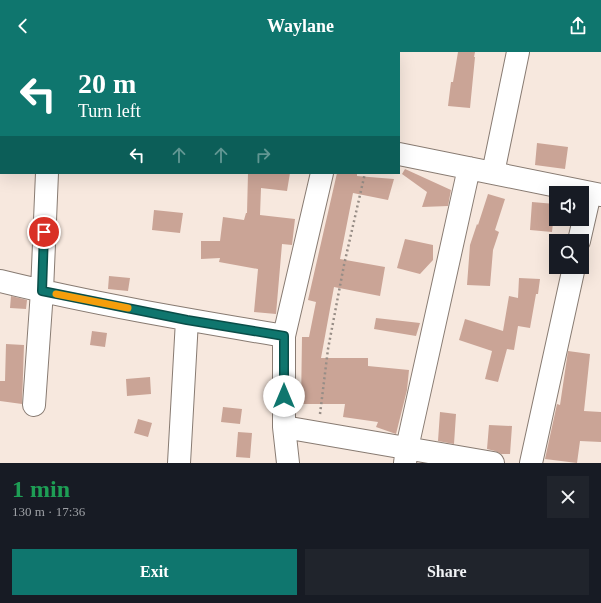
<!DOCTYPE html>
<html lang="en">
<head>
<meta charset="utf-8">
<style>
	body { margin:0; font-family:Georgia,serif; background:#20242c; color:#f1f3f6; height:100vh; display:flex; flex-direction:column; font-size:15px; white-space:nowrap }
	* { box-sizing:border-box; margin:0 }
	p { font-size:13px; color:#9ea1a6 }
	.icon { flex:none; width:22px; height:22px; fill:none; stroke:currentColor; stroke-width:2; stroke-linecap:round; stroke-linejoin:round }
	.map { position:relative; height:411px; overflow:hidden }
	.side { display:flex; flex-direction:column; background:#171b24; flex:1 }
	.side>* { flex:none }
	.banner { position:absolute; left:0px; top:0px; width:400px; height:122px; box-shadow:0 4px 16px #0002; background:#0f766e; color:#fff; overflow:hidden }
	.fabs { position:absolute; left:549px; top:134px; display:grid; gap:8px }
	.fabs a { display:grid; place-items:center; width:40px; height:40px; border-radius:0px; background:#171b24; box-shadow:0 4px 16px #0002; font-size:20px }
	.pin { position:absolute; display:grid; place-items:center; width:34px; height:34px; color:#fff; margin:-17px; border:2px solid #fff; border-radius:50%; box-shadow:0 1px 4px #0007 }
	.me { position:absolute; width:44px; margin:-22px; rotate:0deg; stroke-linejoin:round; filter:drop-shadow(0 0 3px #0008) }
	.turn { display:flex; align-items:center; gap:14px; height:84px; padding:0 12px; font-size:18px }
	.turn .icon { width:52px; height:52px; stroke-width:2.5 }
	.turn b { display:block; font-size:28px; line-height:34px }
	.lanes { display:flex; align-items:center; height:38px; padding:0 12px; background:#0003; justify-content:center; gap:20px; direction:ltr }
	.lanes .off { opacity:.35 }
	.round { display:grid; place-items:center; flex:none; width:42px; height:42px; border-radius:0px; background:#20242c }
	.headline { display:flex; align-items:center; justify-content:space-between; height:68px; padding:0 12px }
	h1 { font-size:24px; font-weight:700; line-height:30px; color:#1e9e55 }
	.cta { display:flex; gap:8px; margin-top:auto; padding:8px 12px }
	.cta a { flex:1; height:46px; border-radius:0px; background:#0f766e; color:#fff; font-size:16px; font-weight:700; line-height:46px; text-align:center }
	.cta a+a { background:#20242c; color:#f1f3f6 }
	header { display:flex; justify-content:space-between; align-items:center; height:52px; padding:0 12px; background:#0f766e; color:#fff; font-size:18px; font-weight:700 }
	.map>svg:first-child { display:block }
	.building { fill:#caa496 }
	.lines { fill:none; stroke-linecap:round; stroke-linejoin:round }
	.minor-casing { stroke:#887b72; stroke-width:24 }
	.path { stroke:#978d86; stroke-width:2.5; stroke-dasharray:2 3; stroke-linecap:butt }
	.minor { stroke:#fff; stroke-width:22 }
	.route-casing { stroke:#0a4d48; stroke-width:10 }
	.route { stroke:#0f766e; stroke-width:7 }
	.slow { stroke:#f59e0b; stroke-width:7 }
</style>
</head>
<body>
<header><svg class="icon" aria-label="back" viewBox="0 0 24 24"><path d="M15 5l-7 7 7 7"/></svg>Waylane<svg class="icon" aria-label="share" viewBox="0 0 24 24"><path d="M12 15V3M7 8l5-5 5 5M5 13v7h14v-7"/></svg></header>
<div class="map">
<svg width="601" height="411" viewBox="0 0 601 411">
	<rect width="100%" height="100%" fill="#f7e8de"/>
	<path class="building" d="M 458,0 L 475,0 L 474,5 L 475,5 L 470,56 L 448,54 L 451,30 L 453,30 Z
		M 537,91 L 568,95 L 565,117 L 535,113 Z
		M 405,117 L 451,138 L 448,154 L 422,155 L 427,140 L 402,122 Z
		M 248,121 L 290,121 L 287,139 L 261,136 L 260,163 L 295,167 L 292,193 L 282,192 L 276,262 L 254,260 L 258,217 L 219,210 L 220,206 L 201,207 L 201,189 L 220,189 L 223,165 L 244,168 L 246,161 L 247,161 Z
		M 337,121 L 357,121 L 357,124 L 394,127 L 388,148 L 353,141 L 340,207 L 385,215 L 380,244 L 334,235 L 321,306 L 368,306 L 368,314 L 409,318 L 407,338 L 396,382 L 376,375 L 378,370 L 343,365 L 345,352 L 301,352 L 302,285 L 309,285 L 316,250 L 308,248 Z
		M 488,142 L 505,147 L 495,178 L 499,180 L 493,198 L 490,234 L 467,233 L 470,193 L 477,172 L 478,173 Z
		M 532,150 L 555,152 L 552,180 L 530,178 Z
		M 154,158 L 183,161 L 180,181 L 152,178 Z
		M 405,187 L 433,193 L 433,208 L 420,222 L 397,216 Z
		M 109,224 L 130,226 L 128,239 L 108,237 Z
		M 519,226 L 540,227 L 538,242 L 536,242 L 530,276 L 518,274 L 514,298 L 507,297 L 498,330 L 485,327 L 492,299 L 459,288 L 465,267 L 503,279 L 509,244 L 518,246 Z
		M 11,244 L 27,248 L 26,257 L 10,256 Z
		M 376,266 L 420,271 L 416,284 L 374,277 Z
		M 92,279 L 107,281 L 105,295 L 90,293 Z
		M 6,292 L 24,293 L 22,352 L 0,349 L 0,329 L 5,329 Z
		M 568,299 L 590,302 L 584,359 L 601,360 L 601,390 L 580,389 L 577,411 L 545,407 L 557,352 L 560,353 Z
		M 150,325 L 151,342 L 127,344 L 126,327 Z
		M 223,355 L 242,357 L 240,372 L 221,370 Z
		M 440,360 L 456,362 L 454,392 L 438,389 Z
		M 138,367 L 152,371 L 148,385 L 134,381 Z
		M 489,373 L 512,374 L 510,402 L 501,402 L 495,399 L 487,397 Z
		M 238,380 L 252,381 L 250,406 L 236,405 Z"/>
	<g class="lines">
		<defs>
			<path id="minor" d="M 15,0 L 19,1
				M 62,1 L 63,0
				M 350,1 L 350,0
				M 399,102 L 601,143
				M 493,121 L 518,0
				M 579,189 L 590,141
				M 0,229 C 93,252 189,268 284,284
				M 34,353 L 42,239 L 47,121
				M 284,375 L 493,411
				M 179,411 L 187,268
				M 288,411 L 284,375 L 284,284 L 322,121
				M 405,411 L 407,396 L 469,116
				M 531,411 L 574,215"/>
		</defs>
		<use href="#minor" class="minor-casing"/>
		<path class="path" d="M 320,362 L 328,297 L 344,213 L 365,121"/>
		<use href="#minor" class="minor"/>
	</g>
	<g class="lines">
		<defs>
			<path id="route" d="M 44,180 L 42,239 L 187,268 L 284,284 L 284,344"/>
		</defs>
		<use href="#route" class="route-casing"/>
		<use href="#route" class="route"/>
		<path class="slow" d="M 56,242 L 128,256"/>
	</g>
</svg>
<div class="fabs">
<a><svg class="icon" aria-label="sound" viewBox="0 0 24 24"><path d="M4 9h4l5-4v14l-5-4H4zM17 9q2 3 0 6"/></svg></a>
<a><svg class="icon" aria-label="search" viewBox="0 0 24 24"><circle cx="10" cy="10" r="6"/><path d="M15 15l6 6"/></svg></a>
</div>
<div class="pin" style="left:44px;top:180px;background:#d93025"><svg class="icon" aria-label="arrive" viewBox="0 0 24 24"><path d="M6 21V4h12l-3 4 3 4H6"/></svg></div>
<svg class="me" style="left:284px;top:344px" viewBox="-20 -20 40 40"><circle r="19" fill="#fff"/><path d="M0-13L10 11 0 6-10 11z" fill="#0f766e"/></svg>
<div class="banner">
<div class="turn"><svg class="icon" aria-label="left" viewBox="0 0 24 24"><path d="M17 20v-9H6M10 6l-5 5 5 5"/></svg><div><b>20 m</b>Turn left</div></div>
<div class="lanes"><svg class="icon" aria-label="left" viewBox="0 0 24 24"><path d="M17 20v-9H6M10 6l-5 5 5 5"/></svg><svg class="icon off" aria-label="ahead" viewBox="0 0 24 24"><path d="M12 20V5M6 11l6-6 6 6"/></svg><svg class="icon off" aria-label="ahead" viewBox="0 0 24 24"><path d="M12 20V5M6 11l6-6 6 6"/></svg><svg class="icon off" aria-label="right" viewBox="0 0 24 24"><path d="M7 20v-9h11M14 6l5 5-5 5"/></svg></div>
</div>
</div>
<section class="side">
<div class="headline"><div><h1>1 min</h1><p>130 m · 17:36</p></div><a class="round"><svg class="icon" aria-label="close" viewBox="0 0 24 24"><path d="M6 6l12 12M18 6L6 18"/></svg></a></div>
<div class="cta"><a>Exit</a><a>Share</a></div>
</section>
</body>
</html>
